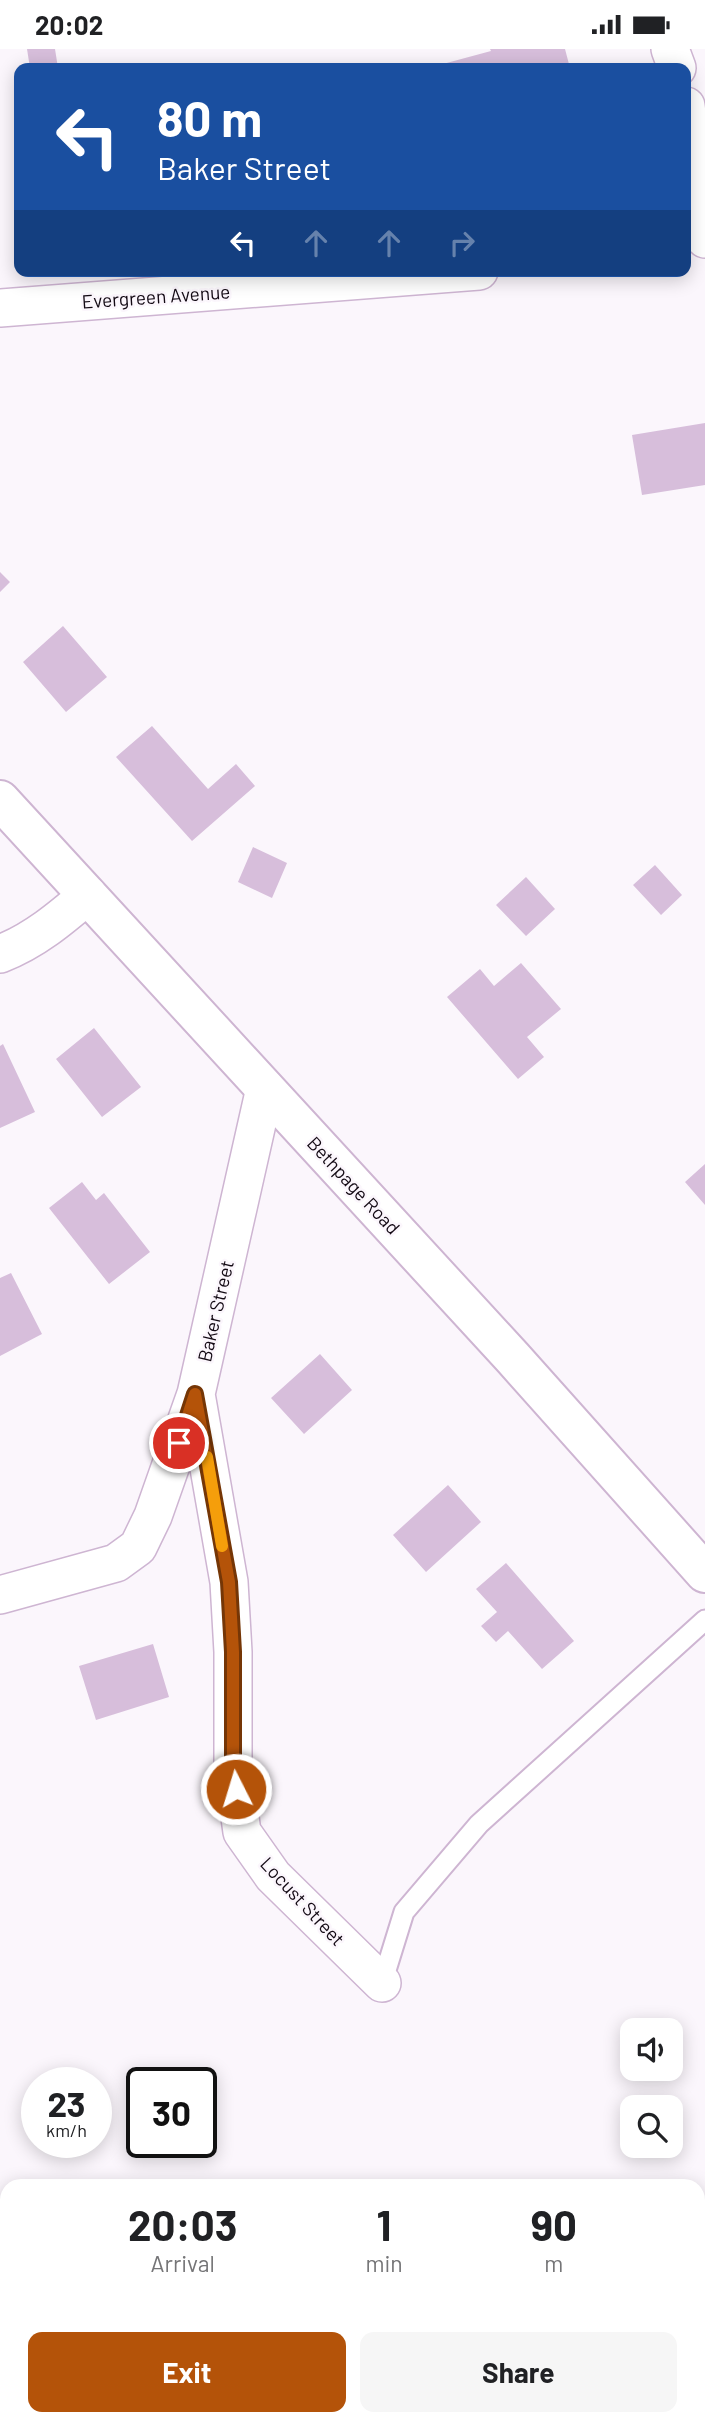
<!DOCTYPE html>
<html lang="en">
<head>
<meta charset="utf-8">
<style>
	body { margin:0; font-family:Barlow,sans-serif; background:#f6f6f6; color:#202124; height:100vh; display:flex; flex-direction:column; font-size:26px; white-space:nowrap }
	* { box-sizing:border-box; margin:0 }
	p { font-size:23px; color:#757577 }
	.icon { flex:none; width:38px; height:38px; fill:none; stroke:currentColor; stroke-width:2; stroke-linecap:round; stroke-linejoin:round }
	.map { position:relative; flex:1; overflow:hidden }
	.details { position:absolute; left:0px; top:2130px; width:705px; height:247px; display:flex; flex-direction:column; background:#fff; border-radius:21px 21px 0 0; box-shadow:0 4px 18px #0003 }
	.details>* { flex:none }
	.hud { position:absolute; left:14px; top:14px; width:677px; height:214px; border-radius:14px; box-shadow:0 4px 18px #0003; background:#1a4fa0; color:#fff; overflow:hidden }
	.buttons { position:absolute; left:620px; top:1969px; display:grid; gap:14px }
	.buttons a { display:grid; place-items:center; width:63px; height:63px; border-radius:14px; background:#fff; box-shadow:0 4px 18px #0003; font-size:35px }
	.speed { position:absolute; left:21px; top:2018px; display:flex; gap:14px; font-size:35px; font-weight:700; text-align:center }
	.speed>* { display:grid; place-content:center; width:91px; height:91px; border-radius:50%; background:#fff; box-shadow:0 4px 18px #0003; line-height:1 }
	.speed small { font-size:18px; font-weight:400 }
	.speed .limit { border:4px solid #111; border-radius:10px; background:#fff; color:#111 }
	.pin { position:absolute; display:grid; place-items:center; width:60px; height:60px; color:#fff; margin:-30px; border:4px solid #fff; border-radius:50%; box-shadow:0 2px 7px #0007 }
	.me { position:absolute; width:77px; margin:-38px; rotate:355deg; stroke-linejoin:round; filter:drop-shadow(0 0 5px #0008) }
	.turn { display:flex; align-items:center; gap:24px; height:147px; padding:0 28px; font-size:32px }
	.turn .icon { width:91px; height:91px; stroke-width:2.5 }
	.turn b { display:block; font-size:49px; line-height:60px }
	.lanes { display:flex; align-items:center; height:66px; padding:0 28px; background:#0003; justify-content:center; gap:35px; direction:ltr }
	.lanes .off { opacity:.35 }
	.eta { display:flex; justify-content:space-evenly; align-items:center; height:119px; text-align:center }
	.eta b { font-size:42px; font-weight:700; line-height:49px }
	.cta { display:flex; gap:14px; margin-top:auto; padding:14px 28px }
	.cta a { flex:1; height:80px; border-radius:14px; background:#b45309; color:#fff; font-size:28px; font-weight:700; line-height:80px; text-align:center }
	.cta a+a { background:#f6f6f6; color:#202124 }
	.status { display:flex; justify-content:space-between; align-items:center; height:49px; padding:0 35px; background:#fff; direction:ltr }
	.status svg { height:19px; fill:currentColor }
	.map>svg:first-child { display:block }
	.building { fill:#d7bedb }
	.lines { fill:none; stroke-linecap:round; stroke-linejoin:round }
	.service-casing { stroke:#ceb5d2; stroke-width:23 }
	.minor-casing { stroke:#ceb5d2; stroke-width:40 }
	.tertiary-casing { stroke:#ceb5d2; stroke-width:42 }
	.service { stroke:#fff; stroke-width:19 }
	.minor { stroke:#fff; stroke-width:37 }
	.tertiary { stroke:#fff; stroke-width:38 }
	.route-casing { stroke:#753606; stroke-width:18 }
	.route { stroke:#b45309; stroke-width:12 }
	.slow { stroke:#f59e0b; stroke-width:12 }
	.labels { text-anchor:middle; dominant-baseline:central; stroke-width:5; stroke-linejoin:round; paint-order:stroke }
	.street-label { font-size:19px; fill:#130a14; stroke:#fbf6fc }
</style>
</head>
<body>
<div class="status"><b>20:02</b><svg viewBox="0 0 49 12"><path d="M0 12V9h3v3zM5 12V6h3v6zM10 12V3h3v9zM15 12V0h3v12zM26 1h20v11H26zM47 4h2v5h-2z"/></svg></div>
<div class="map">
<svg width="705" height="2375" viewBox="0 0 705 2375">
	<rect width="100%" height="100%" fill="#fbf6fc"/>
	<path class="building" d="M 27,0 L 55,0 L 58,19 L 30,19 Z
		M 490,0 L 565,0 L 570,19 L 428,19 L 491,2 Z
		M 705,374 L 705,436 L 642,446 L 632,386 Z
		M 0,523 L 10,533 L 0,543 Z
		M 63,577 L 107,628 L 66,663 L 23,613 Z
		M 152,677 L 208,740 L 236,715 L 255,737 L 192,792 L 116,708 Z
		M 253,798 L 287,814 L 272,849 L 238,833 Z
		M 655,816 L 682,846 L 661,866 L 633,836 Z
		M 526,828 L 555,860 L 526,887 L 496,856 Z
		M 521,914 L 561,960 L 527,988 L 544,1008 L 518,1030 L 447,948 L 480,920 L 494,937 Z
		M 94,979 L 141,1038 L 102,1068 L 56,1010 Z
		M 3,995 L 35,1063 L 0,1079 L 0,997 Z
		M 705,1115 L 705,1156 L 685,1133 Z
		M 82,1133 L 96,1151 L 104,1144 L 150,1203 L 109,1235 L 49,1159 Z
		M 11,1224 L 42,1285 L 0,1307 L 0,1229 Z
		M 320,1305 L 352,1341 L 304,1385 L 271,1349 Z
		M 448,1436 L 481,1473 L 426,1523 L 393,1486 Z
		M 506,1514 L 574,1592 L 542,1620 L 508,1582 L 496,1593 L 481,1577 L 497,1563 L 476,1540 Z
		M 153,1595 L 169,1648 L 96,1671 L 79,1617 Z"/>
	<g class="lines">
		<defs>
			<path id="service" d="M 382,1934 L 404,1863 L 479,1775 L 705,1571"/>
			<path id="minor" d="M 670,0 L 677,19
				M 686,57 L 705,190
				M 0,259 L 479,222
				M 0,905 C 34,892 61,869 88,846
				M 196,1345 L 229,1533 L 233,1603 L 233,1718 L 242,1783 L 273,1827 L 382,1934
				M 0,1546 L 116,1514 L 138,1498 L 153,1467 L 196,1345 L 265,1039"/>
			<path id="tertiary" d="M 0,751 L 513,1309 L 705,1524"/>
		</defs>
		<use href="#service" class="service-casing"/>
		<use href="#minor" class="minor-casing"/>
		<use href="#tertiary" class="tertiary-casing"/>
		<use href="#service" class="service"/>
		<use href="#minor" class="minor"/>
		<use href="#tertiary" class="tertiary"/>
	</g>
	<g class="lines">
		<defs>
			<path id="route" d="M 179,1394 L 195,1345 L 229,1533 L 233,1603 L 233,1718 L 236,1740"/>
		</defs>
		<use href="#route" class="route-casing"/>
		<use href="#route" class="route"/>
		<path class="slow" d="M 207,1408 L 222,1497"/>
	</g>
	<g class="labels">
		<g class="street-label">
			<text transform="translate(156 247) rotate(-4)">Evergreen Avenue</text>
			<text transform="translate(354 1136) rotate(47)">Bethpage Road</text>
			<text transform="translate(215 1262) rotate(-77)">Baker Street</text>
			<text transform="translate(303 1852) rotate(47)">Locust Street</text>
		</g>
	</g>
</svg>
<div class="buttons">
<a><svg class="icon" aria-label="sound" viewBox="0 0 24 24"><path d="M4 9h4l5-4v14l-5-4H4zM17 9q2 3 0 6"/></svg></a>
<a><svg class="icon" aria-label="search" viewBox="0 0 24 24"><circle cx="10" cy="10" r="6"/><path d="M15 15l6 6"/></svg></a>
</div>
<div class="speed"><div>23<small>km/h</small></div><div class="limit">30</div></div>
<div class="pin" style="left:179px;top:1394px;background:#d93025"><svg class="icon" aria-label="arrive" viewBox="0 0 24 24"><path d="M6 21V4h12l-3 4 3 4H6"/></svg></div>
<svg class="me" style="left:236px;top:1740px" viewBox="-20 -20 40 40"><circle r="17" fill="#b45309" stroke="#fff" stroke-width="3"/><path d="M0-11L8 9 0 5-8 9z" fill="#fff"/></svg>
<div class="hud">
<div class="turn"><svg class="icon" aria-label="left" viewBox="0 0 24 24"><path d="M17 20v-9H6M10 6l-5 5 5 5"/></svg><div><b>80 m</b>Baker Street</div></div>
<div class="lanes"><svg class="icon" aria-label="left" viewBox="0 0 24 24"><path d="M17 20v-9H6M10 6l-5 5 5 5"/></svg><svg class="icon off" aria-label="ahead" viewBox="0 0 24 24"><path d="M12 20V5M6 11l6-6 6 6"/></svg><svg class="icon off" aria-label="ahead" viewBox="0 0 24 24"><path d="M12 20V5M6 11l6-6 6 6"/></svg><svg class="icon off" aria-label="right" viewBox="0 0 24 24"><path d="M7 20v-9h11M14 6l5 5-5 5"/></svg></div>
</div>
<section class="details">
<div class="eta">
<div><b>20:03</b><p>Arrival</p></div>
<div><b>1</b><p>min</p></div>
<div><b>90</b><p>m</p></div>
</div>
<div class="cta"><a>Exit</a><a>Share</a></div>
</section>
</div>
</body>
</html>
